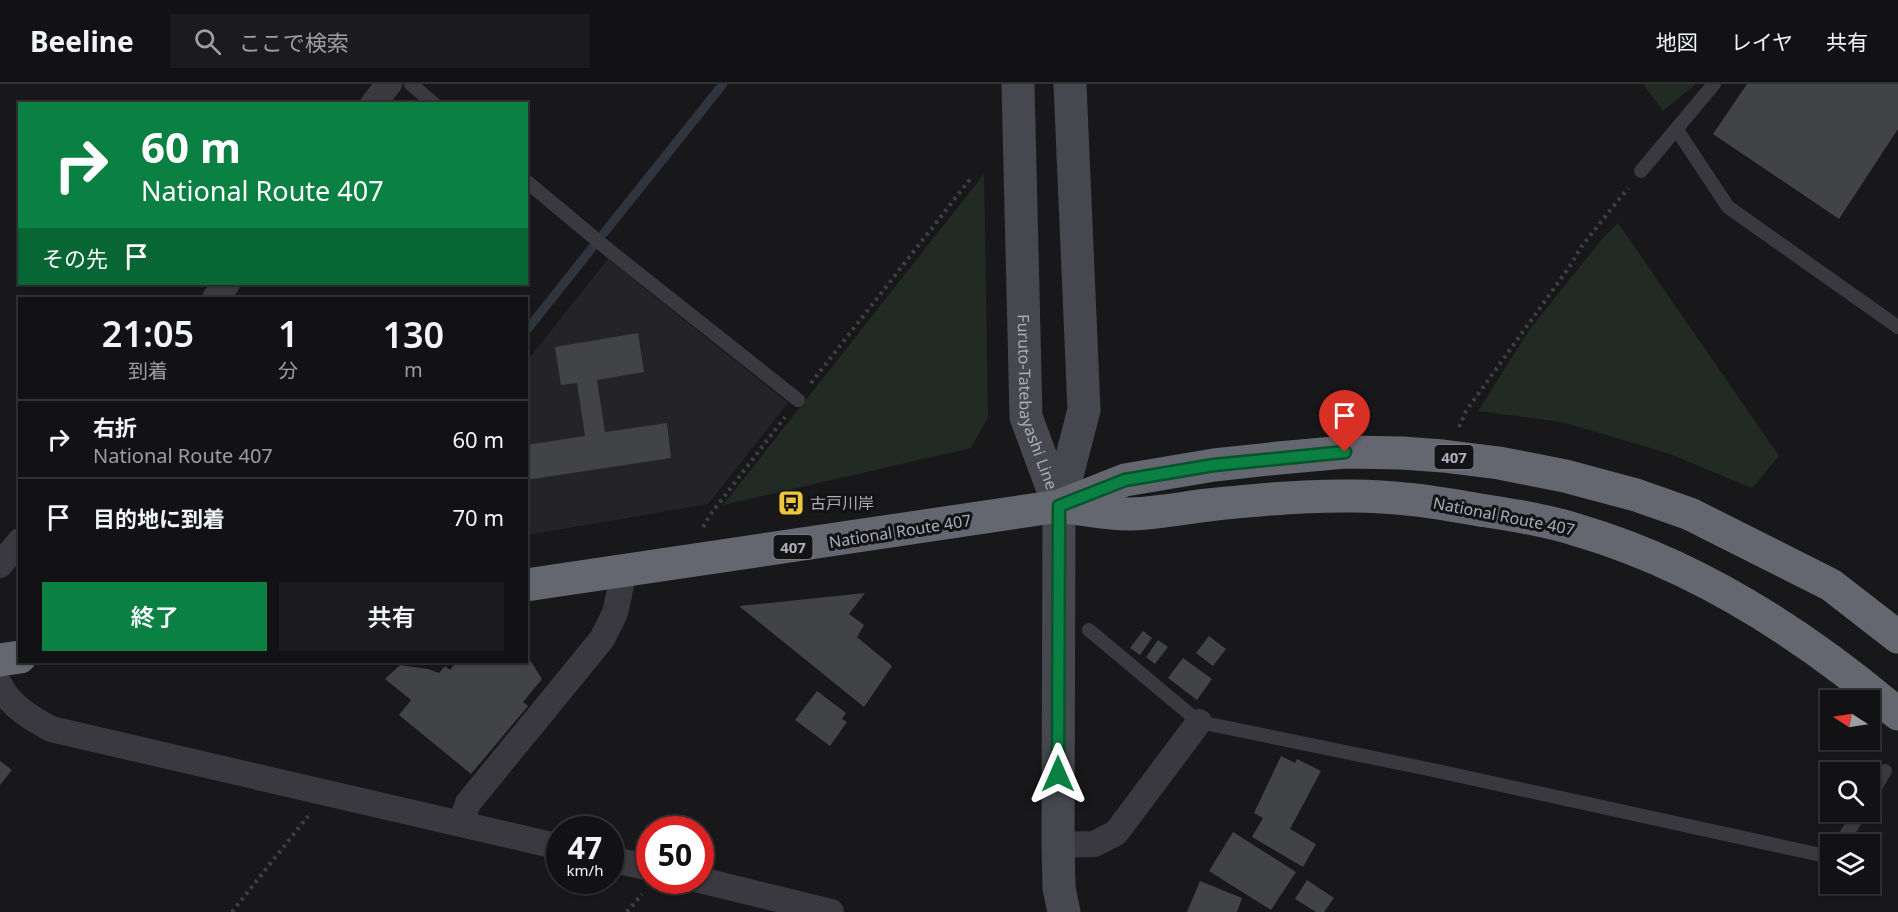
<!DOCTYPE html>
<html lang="ja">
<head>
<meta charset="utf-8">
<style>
	body { margin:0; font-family:"Noto Sans","Noto Sans JP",sans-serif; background:#1b1b1d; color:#f1f3f6; height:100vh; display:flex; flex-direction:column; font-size:22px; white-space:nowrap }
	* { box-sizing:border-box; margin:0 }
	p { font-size:20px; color:#9c9ea0 }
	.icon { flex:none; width:33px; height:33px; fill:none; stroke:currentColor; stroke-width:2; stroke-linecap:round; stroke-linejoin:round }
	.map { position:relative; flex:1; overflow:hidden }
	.drawer { position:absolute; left:18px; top:213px; width:510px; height:366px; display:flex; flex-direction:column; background:#121214; border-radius:0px; box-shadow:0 2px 4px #0004,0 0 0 2px #313234 }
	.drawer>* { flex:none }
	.hud { position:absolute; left:18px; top:18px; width:510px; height:183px; border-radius:0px; box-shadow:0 2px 4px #0004,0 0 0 2px #313234; background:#0b8043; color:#fff; overflow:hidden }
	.needle { width:39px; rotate:282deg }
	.tools { position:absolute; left:1820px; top:606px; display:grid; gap:12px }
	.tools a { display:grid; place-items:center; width:60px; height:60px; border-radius:0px; background:#121214; box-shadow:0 2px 4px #0004,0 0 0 2px #313234; font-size:30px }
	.speed { position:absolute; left:546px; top:732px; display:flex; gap:12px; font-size:30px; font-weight:700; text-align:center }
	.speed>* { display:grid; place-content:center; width:78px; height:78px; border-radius:50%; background:#121214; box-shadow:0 2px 4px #0004,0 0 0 2px #313234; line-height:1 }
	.speed small { font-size:15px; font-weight:400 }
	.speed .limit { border:9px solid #d22; background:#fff; color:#111 }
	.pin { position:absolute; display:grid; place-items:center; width:51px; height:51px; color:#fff; margin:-62px -26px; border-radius:50% 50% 50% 0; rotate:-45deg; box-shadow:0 0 6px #0007 }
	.pin .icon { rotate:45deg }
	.me { position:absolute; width:66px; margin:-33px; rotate:0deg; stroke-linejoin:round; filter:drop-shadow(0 0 4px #0008) }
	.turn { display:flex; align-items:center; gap:21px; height:126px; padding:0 24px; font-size:27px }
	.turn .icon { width:78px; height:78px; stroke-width:2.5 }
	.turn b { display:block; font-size:42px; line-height:51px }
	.then { display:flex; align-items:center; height:57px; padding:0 24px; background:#0003; gap:12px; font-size:22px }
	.eta { display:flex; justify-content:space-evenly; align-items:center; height:102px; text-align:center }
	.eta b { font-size:36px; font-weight:600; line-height:42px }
	.cta { display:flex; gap:12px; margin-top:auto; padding:12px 24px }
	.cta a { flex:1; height:69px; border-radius:0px; background:#0b8043; color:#fff; font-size:24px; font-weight:600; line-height:69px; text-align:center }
	.cta a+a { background:#1b1b1d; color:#f1f3f6 }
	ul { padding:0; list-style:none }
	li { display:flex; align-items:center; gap:18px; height:78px; padding:0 24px; border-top:2px solid #313234 }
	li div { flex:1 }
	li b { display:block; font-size:22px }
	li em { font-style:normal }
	header { display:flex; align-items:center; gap:36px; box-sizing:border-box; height:84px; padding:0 30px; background:#121214; border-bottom:2px solid #313234 }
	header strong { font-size:28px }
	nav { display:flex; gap:33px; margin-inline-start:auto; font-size:21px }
	.search { width:420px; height:54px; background:#1b1b1d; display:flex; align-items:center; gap:15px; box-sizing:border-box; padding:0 21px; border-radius:0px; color:#9c9ea0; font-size:22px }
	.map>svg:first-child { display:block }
	.built { fill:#242427 }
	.green { fill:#222a24 }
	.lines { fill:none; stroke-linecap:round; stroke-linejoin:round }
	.stream { stroke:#2e353e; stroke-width:9 }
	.building { fill:#424347 }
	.path { stroke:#3f4046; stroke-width:4; stroke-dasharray:3 4.5; stroke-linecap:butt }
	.lane { stroke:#39393f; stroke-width:14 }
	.street { stroke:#39393f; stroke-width:26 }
	.secondary { stroke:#47484f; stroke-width:33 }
	.highway { stroke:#656770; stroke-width:33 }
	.route-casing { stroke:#07532c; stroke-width:15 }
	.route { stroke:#0b8043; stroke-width:10 }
	.labels { text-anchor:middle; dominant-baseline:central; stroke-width:6; stroke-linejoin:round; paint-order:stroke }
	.shield { fill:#131315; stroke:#7d8088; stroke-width:1.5 }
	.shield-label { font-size:15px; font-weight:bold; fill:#abaeb9 }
	.street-label { font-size:16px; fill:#abaeb9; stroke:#131315 }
	.poi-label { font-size:16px; fill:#abaeb9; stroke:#131315; text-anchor:start }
</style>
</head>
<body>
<header>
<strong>Beeline</strong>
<div class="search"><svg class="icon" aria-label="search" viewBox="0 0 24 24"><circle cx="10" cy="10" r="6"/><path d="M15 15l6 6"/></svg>ここで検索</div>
<nav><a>地図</a><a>レイヤ</a><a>共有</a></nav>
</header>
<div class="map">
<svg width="1898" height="828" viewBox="0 0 1898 828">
	<rect width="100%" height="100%" fill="#18181a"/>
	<path class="built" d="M 608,175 L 788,319 L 708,420 L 527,451 L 527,277 Z"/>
	<path class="green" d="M 1643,0 L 1696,0 L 1663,27 Z
		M 984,90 L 988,333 L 971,364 L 723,421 Z
		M 1618,139 L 1779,372 L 1752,404 L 1670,370 L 1600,349 L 1561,338 L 1478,327 L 1530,245 L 1603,154 Z"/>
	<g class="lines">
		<path class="stream" d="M 604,149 L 723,0
			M 526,247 L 592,164"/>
	</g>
	<path class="building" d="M 1747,0 L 1898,0 L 1898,45 L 1839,135 L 1713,50 Z
		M 638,249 L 644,288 L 597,296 L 605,348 L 667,339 L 671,374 L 526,396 L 526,361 L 585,352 L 577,299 L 561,301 L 555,263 Z
		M 865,509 L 849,530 L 864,541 L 857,553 L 892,582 L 864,623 L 739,522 Z
		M 1143,547 L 1152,554 L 1140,571 L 1130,564 Z
		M 1209,552 L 1226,565 L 1213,582 L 1196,569 Z
		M 1158,556 L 1168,563 L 1155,580 L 1146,573 Z
		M 526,570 L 542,595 L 523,618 L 528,622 L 471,690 L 399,631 L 411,616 L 385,595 L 400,581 L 428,585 L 439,589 L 445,582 L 450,586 L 456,578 L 526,578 Z
		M 1183,574 L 1212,595 L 1197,616 L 1168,594 Z
		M 817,607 L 846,629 L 842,635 L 847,638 L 830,662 L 795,636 Z
		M 1281,672 L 1295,679 L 1297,675 L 1321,687 L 1290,745 L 1316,760 L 1303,783 L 1252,753 L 1263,734 L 1254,729 Z
		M 0,677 L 12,686 L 0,701 Z
		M 1233,748 L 1296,788 L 1271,826 L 1209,787 Z
		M 1307,796 L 1334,814 L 1324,828 L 1316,828 L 1295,815 Z
		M 1200,797 L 1242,814 L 1237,828 L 1187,828 Z"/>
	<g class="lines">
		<path class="path" d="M 811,299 L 971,94
			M 1459,343 L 1466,327 L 1570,182 L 1581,163 L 1628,104
			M 703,443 L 710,431 L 785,333
			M 232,828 L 308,732
			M 627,828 L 642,810"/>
		<path class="lane" d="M 411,0 L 434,20
			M 1677,46 L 1728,123 L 1898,243
			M 1641,87 L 1714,0
			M 526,97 L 610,167 L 798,316
			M 1089,546 L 1199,638 L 1433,686 L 1821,771 L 1830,769
			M 1869,714 L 1885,687
			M 1840,760 L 1861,728"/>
		<path class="street" d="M 373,20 L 389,0
			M 215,214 L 227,200
			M 0,481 L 20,457
			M 0,601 C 10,622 31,634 51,645 L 560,763
			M 461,739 L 468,719 L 602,555 L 615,529 L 624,488
			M 1058,761 L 1094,760 L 1116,749 L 1199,638
			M 610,775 L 650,784
			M 700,796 L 831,828"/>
		<g class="secondary">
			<path id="s1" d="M 1018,0 L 1026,333 L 1059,422"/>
			<path d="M 1064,828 L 1059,804 L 1058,761 L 1059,422 L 1084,326 L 1070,0"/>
		</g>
		<path class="highway" d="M 1064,423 C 1086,425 1110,431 1132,430 C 1157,429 1183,424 1208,421 C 1253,416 1299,412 1344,412 C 1390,411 1435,418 1480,426 C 1512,431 1546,436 1577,446 C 1697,481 1804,550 1898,630
			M 526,501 L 1059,422 L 1125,396 L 1214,381 L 1279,374 L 1345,368 L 1402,369 L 1443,372 L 1499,379 L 1565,392 L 1636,411 L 1690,430 L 1831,501 L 1898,553
			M 0,576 L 20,573"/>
	</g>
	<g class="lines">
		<defs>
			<path id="route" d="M 1058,690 L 1059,422 L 1125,396 L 1214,381 L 1345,368"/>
		</defs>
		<use href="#route" class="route-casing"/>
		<use href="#route" class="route"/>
	</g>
	<defs>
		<symbol id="bus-square" viewBox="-11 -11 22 22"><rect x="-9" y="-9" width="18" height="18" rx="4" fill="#edc63d" stroke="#131315"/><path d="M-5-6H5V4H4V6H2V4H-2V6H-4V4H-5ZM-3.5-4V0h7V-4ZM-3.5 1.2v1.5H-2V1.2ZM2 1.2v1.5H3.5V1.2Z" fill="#111"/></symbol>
	</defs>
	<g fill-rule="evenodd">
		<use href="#bus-square" x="776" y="404" width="30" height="30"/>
	</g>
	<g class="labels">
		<g class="shield">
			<rect x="1434.5" y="361" width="39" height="24" rx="4.5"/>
			<rect x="773.5" y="451" width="39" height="24" rx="4.5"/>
		</g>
		<g class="shield-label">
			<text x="1454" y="373">407</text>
			<text x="793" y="463">407</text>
		</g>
		<g class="street-label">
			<text stroke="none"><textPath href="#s1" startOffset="320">Furuto-Tatebayashi Line</textPath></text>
			<text transform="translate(1504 432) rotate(11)">National Route 407</text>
			<text transform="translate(900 447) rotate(-9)">National Route 407</text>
		</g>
		<g class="poi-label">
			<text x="810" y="419">古戸川岸</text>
		</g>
	</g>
</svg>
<div class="tools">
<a><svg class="needle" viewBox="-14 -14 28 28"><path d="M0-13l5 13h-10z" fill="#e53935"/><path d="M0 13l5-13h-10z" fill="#9c9ea0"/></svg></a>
<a><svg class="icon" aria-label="search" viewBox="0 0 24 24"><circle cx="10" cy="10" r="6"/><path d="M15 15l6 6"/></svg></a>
<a><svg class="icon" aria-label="layers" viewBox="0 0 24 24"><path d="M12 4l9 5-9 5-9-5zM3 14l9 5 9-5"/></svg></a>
</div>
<div class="speed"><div>47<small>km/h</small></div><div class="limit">50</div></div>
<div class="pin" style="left:1345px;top:368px;background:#d93025"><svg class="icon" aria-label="arrive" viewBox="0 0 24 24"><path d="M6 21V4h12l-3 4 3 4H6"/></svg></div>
<svg class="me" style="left:1058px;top:690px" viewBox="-20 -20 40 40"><path d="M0-17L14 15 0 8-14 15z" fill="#0b8043" stroke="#fff" stroke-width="4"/></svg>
<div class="hud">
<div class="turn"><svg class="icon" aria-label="right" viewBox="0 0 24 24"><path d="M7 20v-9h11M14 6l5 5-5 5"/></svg><div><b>60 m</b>National Route 407</div></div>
<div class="then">その先<svg class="icon" aria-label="arrive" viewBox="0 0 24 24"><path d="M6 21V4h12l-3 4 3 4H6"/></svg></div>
</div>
<section class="drawer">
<div class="eta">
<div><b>21:05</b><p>到着</p></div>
<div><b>1</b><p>分</p></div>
<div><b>130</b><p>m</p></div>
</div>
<ul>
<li><svg class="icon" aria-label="right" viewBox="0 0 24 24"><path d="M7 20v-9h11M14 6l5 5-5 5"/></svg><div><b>右折</b><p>National Route 407</p></div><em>60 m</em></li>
<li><svg class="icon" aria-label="arrive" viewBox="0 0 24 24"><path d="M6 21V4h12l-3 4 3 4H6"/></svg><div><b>目的地に到着</b></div><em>70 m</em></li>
</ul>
<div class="cta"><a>終了</a><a>共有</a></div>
</section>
</div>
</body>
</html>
